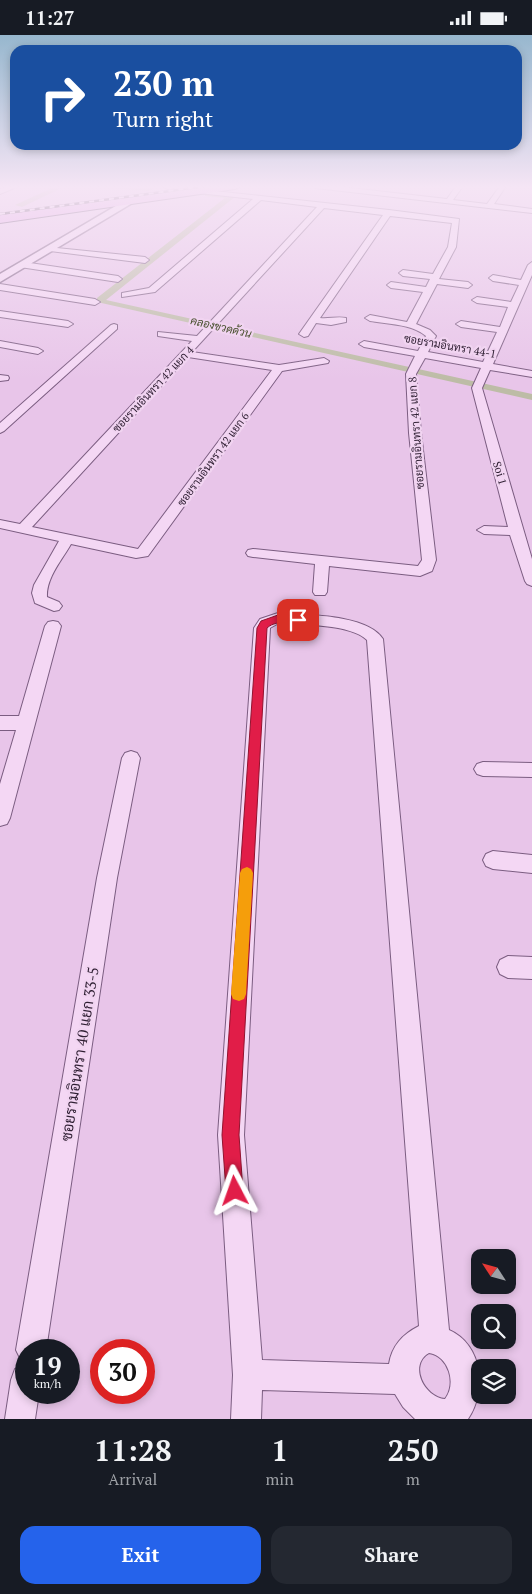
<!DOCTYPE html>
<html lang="en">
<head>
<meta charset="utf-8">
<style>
	body { margin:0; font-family:"PT Serif",Sarabun,serif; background:#242831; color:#f1f3f6; height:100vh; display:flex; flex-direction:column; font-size:19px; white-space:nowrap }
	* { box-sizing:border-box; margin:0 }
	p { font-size:16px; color:#9ea1a6 }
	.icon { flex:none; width:28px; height:28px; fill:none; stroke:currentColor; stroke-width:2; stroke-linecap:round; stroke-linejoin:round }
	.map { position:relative; height:1384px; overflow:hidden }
	.drawer { display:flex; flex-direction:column; background:#171b24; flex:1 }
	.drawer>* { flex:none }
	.banner { position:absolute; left:10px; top:10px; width:512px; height:105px; border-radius:15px; box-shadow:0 2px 8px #0003; background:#1a4fa0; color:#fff; overflow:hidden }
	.needle { width:32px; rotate:306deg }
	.buttons { position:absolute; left:471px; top:1214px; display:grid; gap:10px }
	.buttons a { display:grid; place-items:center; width:45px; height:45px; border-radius:10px; background:#171b24; box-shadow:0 2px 8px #0003; font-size:25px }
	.speed { position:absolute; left:15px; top:1304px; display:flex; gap:10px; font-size:25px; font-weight:700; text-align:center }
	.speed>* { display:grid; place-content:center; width:65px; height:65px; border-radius:50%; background:#171b24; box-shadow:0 2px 8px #0003; line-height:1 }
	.speed small { font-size:12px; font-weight:400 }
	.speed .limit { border:8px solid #d22; background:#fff; color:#111 }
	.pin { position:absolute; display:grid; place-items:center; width:42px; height:42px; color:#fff; margin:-21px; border-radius:10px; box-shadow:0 2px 8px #0006 }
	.me { position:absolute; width:55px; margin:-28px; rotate:356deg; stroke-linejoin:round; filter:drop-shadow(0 0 4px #0008) }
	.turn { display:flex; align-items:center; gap:18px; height:105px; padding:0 20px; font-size:22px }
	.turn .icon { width:65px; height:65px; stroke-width:2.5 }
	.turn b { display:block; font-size:35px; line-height:42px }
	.eta { display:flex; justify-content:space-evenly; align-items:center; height:85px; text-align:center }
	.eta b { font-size:30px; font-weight:700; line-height:35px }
	.action { display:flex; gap:10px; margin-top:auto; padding:10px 20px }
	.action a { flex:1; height:58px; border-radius:15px; background:#2563eb; color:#fff; font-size:20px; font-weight:700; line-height:58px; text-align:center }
	.action a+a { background:#242831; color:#f1f3f6 }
	.status { display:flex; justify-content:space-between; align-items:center; height:35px; padding:0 25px; background:#171b24; direction:ltr }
	.status svg { height:14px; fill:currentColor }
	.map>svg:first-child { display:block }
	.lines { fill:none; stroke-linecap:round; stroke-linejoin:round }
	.canal { fill:#bdbca6; fill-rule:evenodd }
	.minor-casing { stroke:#7b5d81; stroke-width:2 }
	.tertiary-casing { stroke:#7b5d81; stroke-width:3 }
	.primary-casing { stroke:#483150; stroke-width:2 }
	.minor { fill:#f4d7f4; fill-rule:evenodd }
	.tertiary { fill:#f4d7f4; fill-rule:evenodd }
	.primary { fill:#e5a1e7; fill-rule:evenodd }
	.rail-casing { stroke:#2f1f33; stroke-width:2.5 }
	.rail { stroke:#f1d4f1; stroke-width:2; stroke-dasharray:5; stroke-linecap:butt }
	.route { fill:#e11d48; stroke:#92132f }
	.slow { fill:#f59e0b }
	.labels { text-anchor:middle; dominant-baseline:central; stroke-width:4.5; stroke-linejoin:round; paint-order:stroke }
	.far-water-label { font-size:11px; font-style:italic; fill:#4a5130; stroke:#f1d4f1 }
	.far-street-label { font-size:11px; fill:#2f1f33; stroke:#f1d4f1 }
	.near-street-label { font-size:15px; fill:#2f1f33; stroke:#f1d4f1 }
</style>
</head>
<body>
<div class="status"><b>11:27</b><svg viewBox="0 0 49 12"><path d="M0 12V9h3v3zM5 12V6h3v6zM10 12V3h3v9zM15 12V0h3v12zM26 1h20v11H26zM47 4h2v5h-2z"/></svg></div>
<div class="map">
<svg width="532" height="1384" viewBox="0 0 532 1384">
	<rect width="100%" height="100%" fill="#e8c5e9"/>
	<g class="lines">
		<path class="canal" d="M 56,151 L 66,151 L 22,172 L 15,170 Z
			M 110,151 L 137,151 L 153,154 L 149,156 L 114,153 Z
			M 205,157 L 232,159 L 236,161 L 106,265 L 532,359 L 532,365 L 97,267 L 97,263 L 225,163 L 205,161 Z"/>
		<defs>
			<path id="minor" d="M 9,151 L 19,151 L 0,159 L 0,154 Z
				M 162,151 L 171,151 L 174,153 L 170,155 Z
				M 313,151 L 333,151 L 447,164 L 456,151 L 463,151 L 453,165 L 487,169 L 500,151 L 506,151 L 494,169 L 532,174 L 532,178 L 316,153 Z
				M 196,154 L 389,175 L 459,184 L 456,212 L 439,244 L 468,247 L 472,250 L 468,253 L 437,249 L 416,289 L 430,295 L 436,301 L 428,317 L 483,327 L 497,297 L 461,292 L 456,289 L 461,286 L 500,292 L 508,272 L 477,268 L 472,265 L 477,262 L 511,267 L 519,250 L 493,246 L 489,243 L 493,240 L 521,245 L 528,230 L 532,227 L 532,240 L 493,329 L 532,336 L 532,342 L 490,335 L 482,353 L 532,524 L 532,551 L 527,549 L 525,546 L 510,500 L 484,499 L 477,495 L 484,491 L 508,492 L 472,353 L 481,333 L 425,323 L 416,339 L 421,398 L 436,525 L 432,536 L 420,541 L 329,531 L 327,557 L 325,560 L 315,560 L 313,557 L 315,529 L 253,522 L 248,521 L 246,518 L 248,515 L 253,514 L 418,531 L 422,525 L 409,398 L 406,339 L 415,321 L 364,312 L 359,309 L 364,306 L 418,316 L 426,301 C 412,289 388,289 370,286 L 365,283 L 370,280 L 407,287 L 423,257 L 391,253 L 387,250 L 391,247 L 426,252 L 430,244 L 403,241 L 399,238 L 403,235 L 433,239 L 448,212 L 452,188 L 390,181 L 320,283 C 329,284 338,281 346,283 L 346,287 L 331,290 L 316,288 L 308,301 L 304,302 L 299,299 L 383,180 L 324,173 L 192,317 L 279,330 L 324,323 L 329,326 L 328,328 L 282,336 L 148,521 L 136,523 L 71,509 C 62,525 46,543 47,562 L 59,567 L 62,571 L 59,575 L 54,576 L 35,568 L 32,558 L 34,550 L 59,506 L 0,493 L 0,485 L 20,489 L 192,306 L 158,301 L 158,297 L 197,301 L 317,172 L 261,165 L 155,257 L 122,262 L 122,258 L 149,253 L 253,164 L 199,158 L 196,158 ZM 188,322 L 272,335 L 138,514 L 32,492 Z
				M 47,212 L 145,222 L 149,225 L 145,228 L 50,216 L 46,214 Z
				M 23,227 L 118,241 L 122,244 L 118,247 L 20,232 L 20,228 Z
				M 0,249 L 95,264 L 100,267 L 95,270 L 0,255 Z
				M 0,276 L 68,286 L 73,289 L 68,292 L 0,282 Z
				M 114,289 L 117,290 L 117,294 L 4,396 L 0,398 L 0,388 L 111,290 Z
				M 0,306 L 38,313 L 43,316 L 38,319 L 0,312 Z
				M 0,340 L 8,341 L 9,343 L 8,345 L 0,346 Z
				M 278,578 C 305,580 367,579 383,604 L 449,1295 C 483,1310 487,1356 468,1384 L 415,1384 L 403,1372 L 395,1359 L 262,1355 L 261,1384 L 231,1384 L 233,1340 L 218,1100 L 254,593 L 260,584 ZM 279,588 C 302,590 351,589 367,605 L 419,1291 C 403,1299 392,1310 389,1329 L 262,1325 L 244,1100 L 270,593 ZM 429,1318 C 449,1321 457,1349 445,1364 C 424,1362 408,1330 429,1318 Z
				M 53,586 L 58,587 L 61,591 L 10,783 L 7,789 L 0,791 L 0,749 L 16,695 L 0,695 L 0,681 L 19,681 L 45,591 L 48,587 Z
				M 131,716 L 137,718 L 140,723 L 117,843 L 46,1315 L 26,1315 L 26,1328 L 21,1325 L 16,1315 L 97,843 L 122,723 L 125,718 Z
				M 483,727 L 532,728 L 532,742 L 483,741 L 477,739 L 474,734 L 477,729 Z
				M 493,816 L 532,820 L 532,838 L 493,834 L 486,831 L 483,825 L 486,819 Z
				M 508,921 L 532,922 L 532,944 L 508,943 L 500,939 L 497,932 L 500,925 Z
				M 26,1330 L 26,1358 L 39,1358 L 35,1384 L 5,1384 L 11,1345 L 15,1334 Z"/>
			<path id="tertiary" d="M 131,162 L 136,165 L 134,167 L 0,247 L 0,239 Z"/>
			<path id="primary" d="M 212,151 L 241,151 L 235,154 L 0,188 L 0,180 Z"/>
		</defs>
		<use href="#minor" class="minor-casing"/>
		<use href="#tertiary" class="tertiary-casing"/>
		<use href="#primary" class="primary-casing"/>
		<use href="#minor" class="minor"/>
		<use href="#tertiary" class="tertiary"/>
		<use href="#primary" class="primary"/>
		<defs>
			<path id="rail" d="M 0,179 L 206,151"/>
		</defs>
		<use href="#rail" class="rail-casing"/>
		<use href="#rail" class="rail"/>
	</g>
	<linearGradient id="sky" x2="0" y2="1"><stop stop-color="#97b7ce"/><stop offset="0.44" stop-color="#f5e5f5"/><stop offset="1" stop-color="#f5e5f5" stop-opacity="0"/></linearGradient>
	<rect width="532" height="345" fill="url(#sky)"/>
	<path class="route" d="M 278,580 L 298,582 L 303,585 C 294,594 279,582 267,593 L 239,1100 L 243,1156 L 241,1162 L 235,1164 L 229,1162 L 226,1156 L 222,1100 L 257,593 L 261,586 Z"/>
	<path class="slow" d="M 247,832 L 251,834 L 253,838 L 246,959 L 244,964 L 239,966 L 233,964 L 231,959 L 240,838 L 242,834 Z"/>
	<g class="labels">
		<g class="far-water-label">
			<text transform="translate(221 292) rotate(13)">คลองขวดด้วน</text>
		</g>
		<g class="far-street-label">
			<text transform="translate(450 311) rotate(10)">ซอยรามอินทรา 44-1</text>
			<text transform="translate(153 354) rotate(-47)">ซอยรามอินทรา 42 แยก 4</text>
			<text transform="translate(416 398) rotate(-94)">ซอยรามอินทรา 42 แยก 8</text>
			<text transform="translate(213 424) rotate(-54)">ซอยรามอินทรา 42 แยก 6</text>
			<text transform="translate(500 438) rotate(74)">Soi 1</text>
		</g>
		<g class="near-street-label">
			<text transform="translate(79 1019) rotate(-81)">ซอยรามอินทรา 40 แยก 33-5</text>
		</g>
	</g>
</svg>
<div class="buttons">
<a><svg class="needle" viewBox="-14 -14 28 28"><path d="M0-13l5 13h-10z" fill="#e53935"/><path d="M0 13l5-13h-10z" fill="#9ea1a6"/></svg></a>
<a><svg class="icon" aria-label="search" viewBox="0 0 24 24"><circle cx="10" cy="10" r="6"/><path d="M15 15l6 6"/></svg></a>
<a><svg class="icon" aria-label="layers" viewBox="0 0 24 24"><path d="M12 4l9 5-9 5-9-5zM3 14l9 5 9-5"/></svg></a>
</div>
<div class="speed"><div>19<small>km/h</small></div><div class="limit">30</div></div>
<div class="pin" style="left:298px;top:585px;background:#d93025"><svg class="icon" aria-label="arrive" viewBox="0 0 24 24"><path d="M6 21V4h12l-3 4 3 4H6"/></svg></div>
<svg class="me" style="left:235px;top:1156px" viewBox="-20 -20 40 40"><path d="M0-17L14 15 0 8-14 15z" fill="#e11d48" stroke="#fff" stroke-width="4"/></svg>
<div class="banner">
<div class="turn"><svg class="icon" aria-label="right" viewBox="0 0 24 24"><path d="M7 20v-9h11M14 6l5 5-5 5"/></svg><div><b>230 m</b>Turn right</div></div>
</div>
</div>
<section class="drawer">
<div class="eta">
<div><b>11:28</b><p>Arrival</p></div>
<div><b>1</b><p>min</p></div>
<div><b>250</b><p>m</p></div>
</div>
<div class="action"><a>Exit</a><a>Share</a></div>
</section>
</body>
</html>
